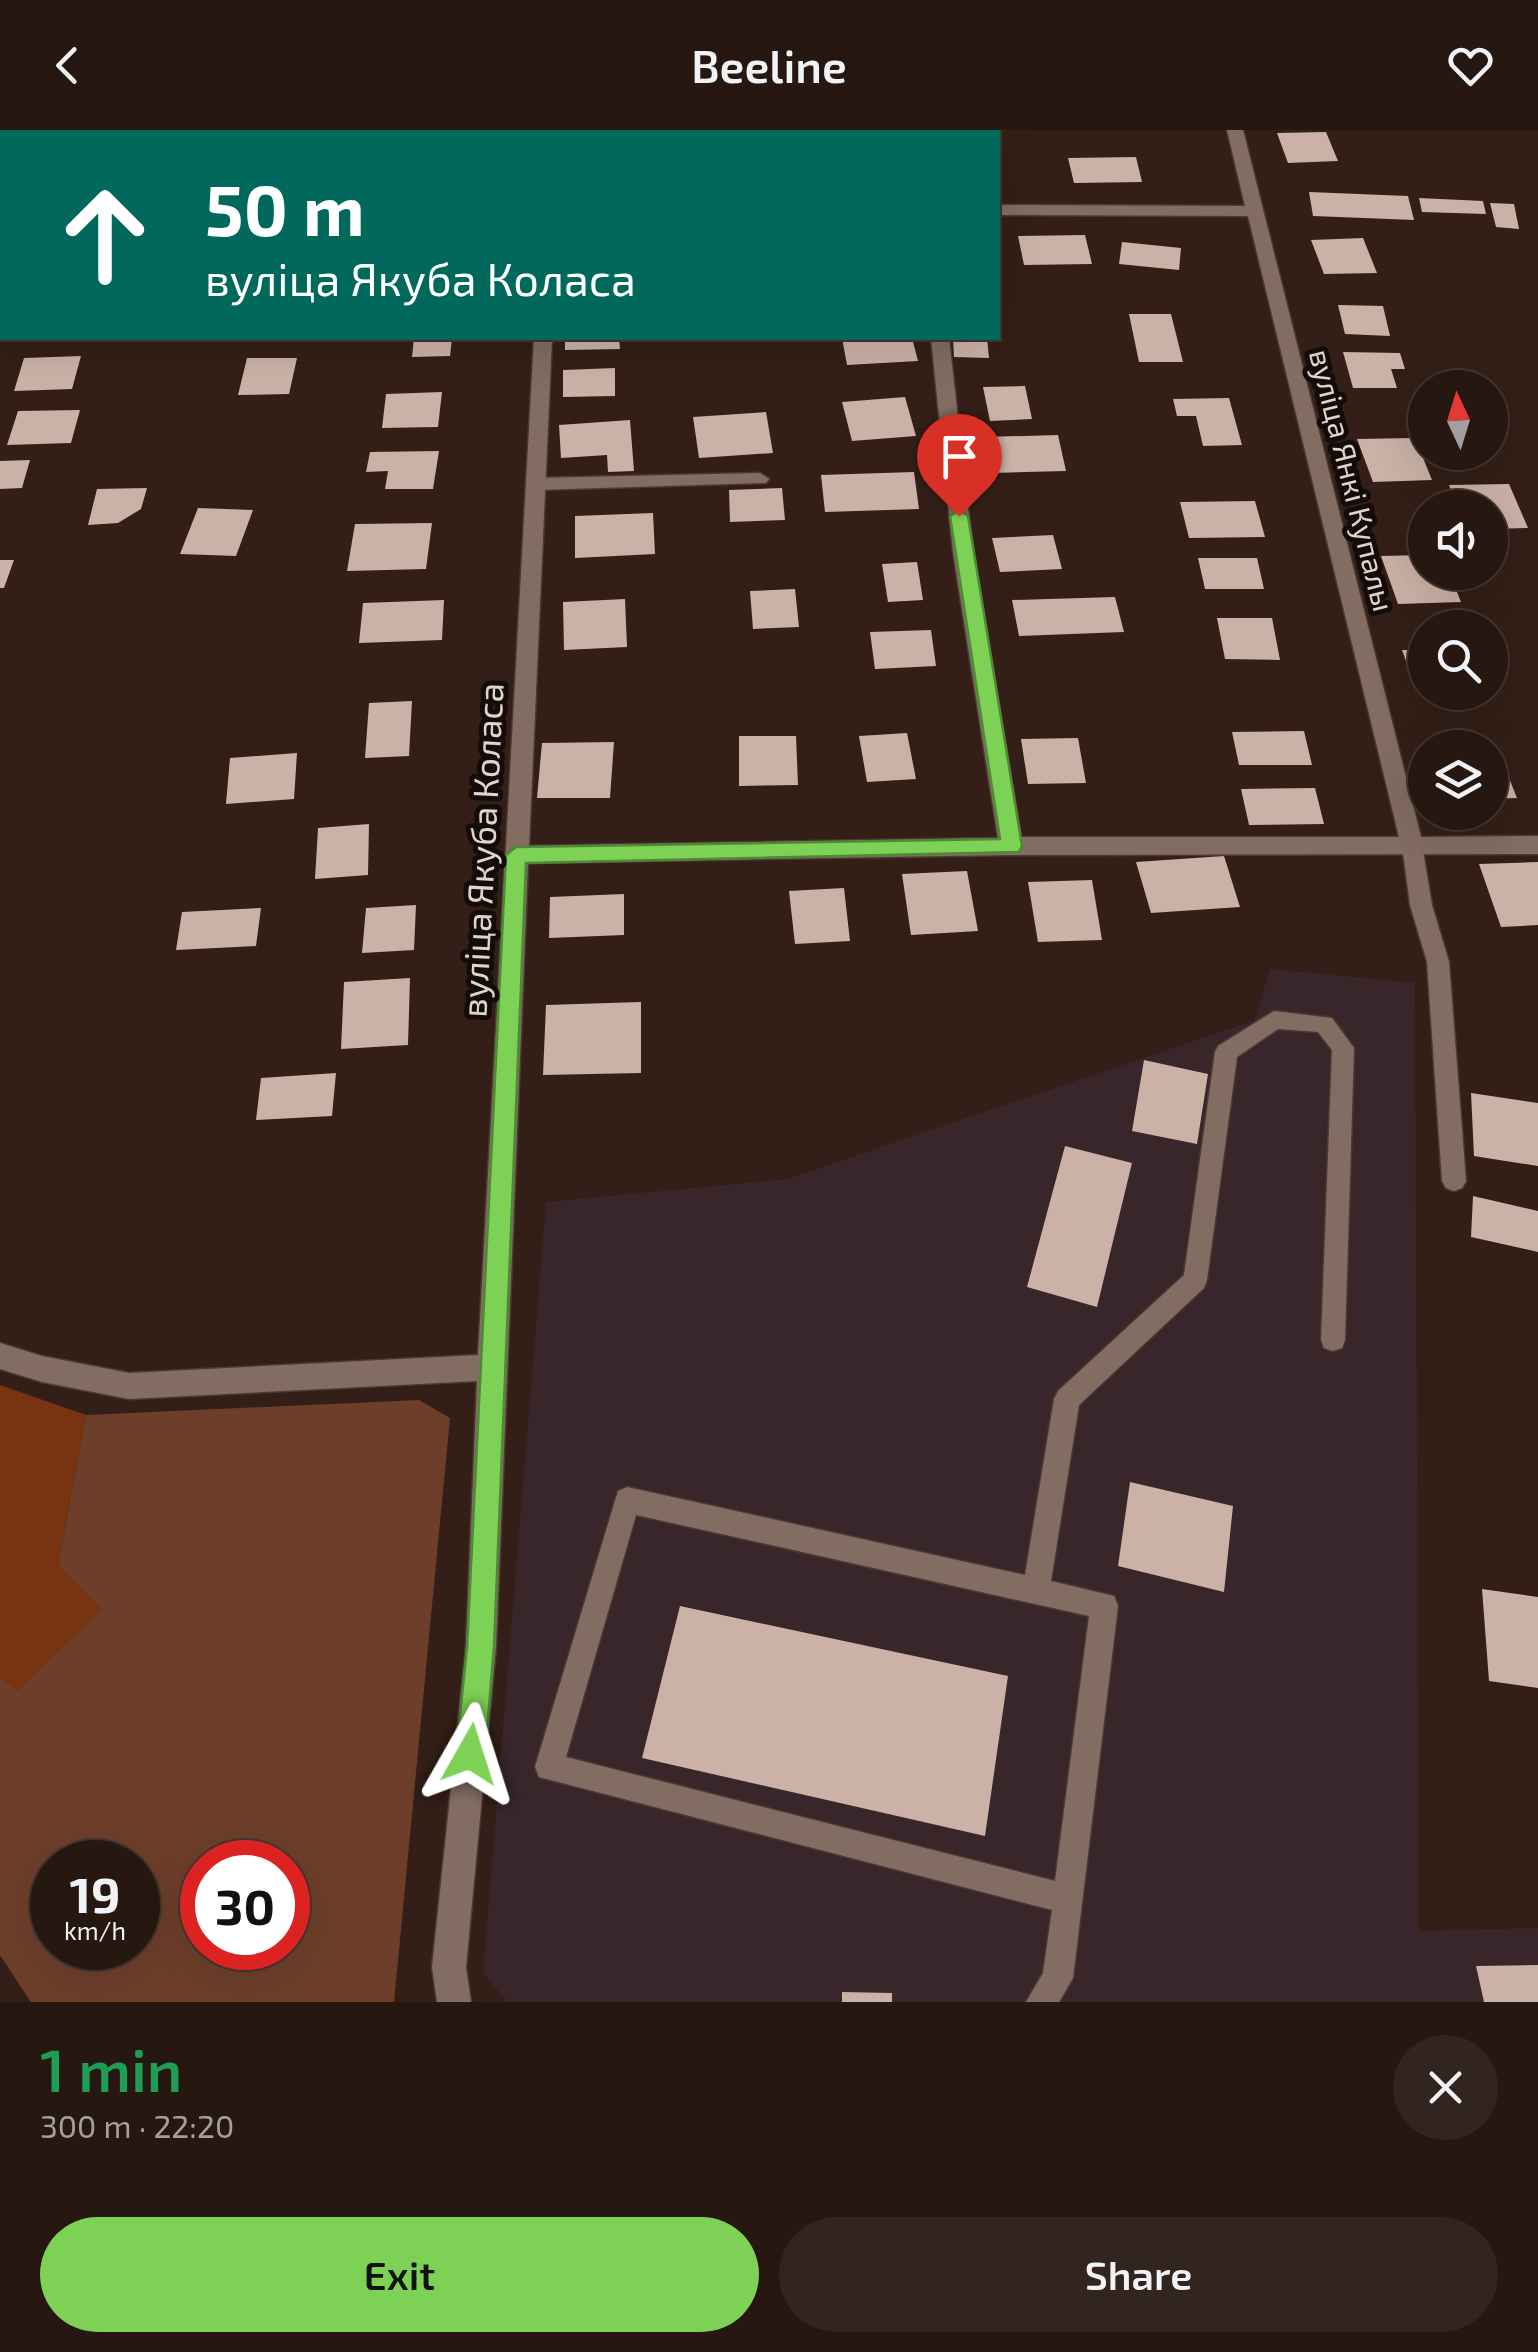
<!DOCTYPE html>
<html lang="en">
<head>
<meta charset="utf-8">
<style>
	body { margin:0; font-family:"Exo 2",sans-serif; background:#32241f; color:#f1f3f6; height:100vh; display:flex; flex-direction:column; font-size:38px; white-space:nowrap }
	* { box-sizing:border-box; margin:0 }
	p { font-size:32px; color:#a49f9f }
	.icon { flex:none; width:55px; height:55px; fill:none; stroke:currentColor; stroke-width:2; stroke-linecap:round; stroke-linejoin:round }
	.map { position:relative; height:1872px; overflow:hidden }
	.side { display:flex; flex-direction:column; background:#261711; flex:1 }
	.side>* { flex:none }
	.hud { position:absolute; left:0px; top:0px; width:1000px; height:210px; box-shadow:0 10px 40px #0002,0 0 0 2px #423631; background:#00695c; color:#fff; overflow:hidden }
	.needle { width:65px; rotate:356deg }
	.fabs { position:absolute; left:1408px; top:240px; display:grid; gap:20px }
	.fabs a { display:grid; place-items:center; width:100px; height:100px; border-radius:50%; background:#261711; box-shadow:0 10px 40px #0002,0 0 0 2px #423631; font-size:50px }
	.speed { position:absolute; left:30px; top:1710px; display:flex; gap:20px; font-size:50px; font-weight:700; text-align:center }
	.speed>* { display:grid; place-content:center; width:130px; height:130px; border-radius:50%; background:#261711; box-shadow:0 10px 40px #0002,0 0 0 2px #423631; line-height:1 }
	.speed small { font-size:25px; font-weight:400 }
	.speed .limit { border:15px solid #d22; background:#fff; color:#111 }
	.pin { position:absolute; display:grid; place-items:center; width:85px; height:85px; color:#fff; margin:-102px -42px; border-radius:50% 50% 50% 0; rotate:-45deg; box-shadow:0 0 10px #0007 }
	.pin .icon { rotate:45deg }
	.me { position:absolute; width:110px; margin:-55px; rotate:6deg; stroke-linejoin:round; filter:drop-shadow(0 0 8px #0008) }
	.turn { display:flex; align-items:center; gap:35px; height:210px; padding:0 40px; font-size:45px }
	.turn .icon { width:130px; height:130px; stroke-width:2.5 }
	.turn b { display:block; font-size:70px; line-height:85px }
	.round { display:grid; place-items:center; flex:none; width:105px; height:105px; border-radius:52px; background:#32241f }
	.headline { display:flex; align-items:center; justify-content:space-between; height:170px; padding:0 40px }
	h1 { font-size:60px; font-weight:600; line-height:75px; color:#1e9e55 }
	.button { display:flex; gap:20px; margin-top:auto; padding:20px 40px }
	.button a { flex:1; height:115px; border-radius:60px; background:#7dd154; color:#111; font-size:40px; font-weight:600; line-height:115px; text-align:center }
	.button a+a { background:#32241f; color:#f1f3f6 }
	header { display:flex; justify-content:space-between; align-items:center; height:130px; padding:0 40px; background:#261711; font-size:45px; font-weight:600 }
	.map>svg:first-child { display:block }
	.industrial { fill:#39262a }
	.green { fill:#6d3f2b; fill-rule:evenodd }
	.forest { fill:#783310 }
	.building { fill:#cbb1a6 }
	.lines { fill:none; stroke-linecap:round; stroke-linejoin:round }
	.lane-casing { stroke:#4a3933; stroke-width:3 }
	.street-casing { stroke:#4a3933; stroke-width:3 }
	.lane { fill:#836c62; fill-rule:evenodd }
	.street { fill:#836c62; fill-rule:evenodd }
	.route { fill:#7dd154; stroke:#518837; stroke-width:2.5 }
	.labels { text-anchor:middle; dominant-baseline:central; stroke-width:10; stroke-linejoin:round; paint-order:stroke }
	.far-street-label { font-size:30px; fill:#e1d3cd; stroke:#140c08 }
	.street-label { font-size:35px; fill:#e1d3cd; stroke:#140c08 }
</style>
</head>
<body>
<header><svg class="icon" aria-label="back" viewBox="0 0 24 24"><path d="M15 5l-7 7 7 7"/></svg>Beeline<svg class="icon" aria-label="heart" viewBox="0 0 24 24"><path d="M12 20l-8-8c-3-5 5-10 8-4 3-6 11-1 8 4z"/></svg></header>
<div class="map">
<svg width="1538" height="1872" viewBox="0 0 1538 1872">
	<rect width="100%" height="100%" fill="#331f17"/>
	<path class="industrial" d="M 1270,839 L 1415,853 L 1419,1801 L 1538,1798 L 1538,1872 L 507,1872 L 483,1843 L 546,1072 L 787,1049 L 1255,890 Z"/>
	<path class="green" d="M 419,1270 L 450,1288 L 394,1872 L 31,1872 L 0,1825 L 0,1548 L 18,1560 L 58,1434 L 86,1285 ZM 52,1732 L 138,1732 L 138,1818 L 52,1818 ZM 202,1732 L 288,1732 L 288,1818 L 202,1818 Z"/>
	<path class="forest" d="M 0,1255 L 86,1285 L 58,1434 L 102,1479 L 18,1561 L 0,1548 Z"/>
	<path class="building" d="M 1326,2 L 1338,31 L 1288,33 L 1277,3 Z
		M 1136,27 L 1142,52 L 1074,53 L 1068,28 Z
		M 1309,62 L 1408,66 L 1414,90 L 1313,86 Z
		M 1419,68 L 1483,71 L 1486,84 L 1422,82 Z
		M 1490,73 L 1514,74 L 1519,99 L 1496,97 Z
		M 1085,105 L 1092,134 L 1024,135 L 1018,106 Z
		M 1363,108 L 1377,143 L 1324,144 L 1311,110 Z
		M 1122,112 L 1181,118 L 1179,140 L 1119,134 Z
		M 1338,175 L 1383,176 L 1390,206 L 1345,204 Z
		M 1129,184 L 1171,184 L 1183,232 L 1139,232 Z
		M 414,208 L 452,208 L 450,226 L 412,227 Z
		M 565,208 L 619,208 L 620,219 L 565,220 Z
		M 842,208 L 912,208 L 918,231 L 847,235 Z
		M 953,208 L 987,208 L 989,228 L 954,227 Z
		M 1343,222 L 1400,223 L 1405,239 L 1391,239 L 1397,258 L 1353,258 Z
		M 81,226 L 72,259 L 14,261 L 24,228 Z
		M 247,228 L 297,228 L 289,264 L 238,265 Z
		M 615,238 L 615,266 L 563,267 L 563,240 Z
		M 1025,256 L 1032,289 L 990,291 L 983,257 Z
		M 442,262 L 438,297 L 382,298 L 386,264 Z
		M 905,267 L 916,306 L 852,311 L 842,272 Z
		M 1229,268 L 1242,315 L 1203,316 L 1196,286 L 1177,286 L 1173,269 Z
		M 80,280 L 71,313 L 7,315 L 18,281 Z
		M 766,282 L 773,323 L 699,328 L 693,287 Z
		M 630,290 L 634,341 L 608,342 L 607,325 L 561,328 L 559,295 Z
		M 1058,305 L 1066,341 L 992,343 L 986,307 Z
		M 1415,308 L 1432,350 L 1373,352 L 1357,309 Z
		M 439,321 L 433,359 L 385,359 L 388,341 L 366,342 L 370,322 Z
		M 30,330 L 22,358 L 0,359 L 0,331 Z
		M 914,342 L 919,379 L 825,382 L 821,345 Z
		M 1509,354 L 1528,398 L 1490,399 L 1490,378 L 1458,378 L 1449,355 Z
		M 147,358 L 141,379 L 118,393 L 88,395 L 97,359 Z
		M 782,358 L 785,390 L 730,392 L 729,360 Z
		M 1255,371 L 1265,407 L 1189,408 L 1180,372 Z
		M 198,378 L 253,380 L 236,426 L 180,424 Z
		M 653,383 L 655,424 L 575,428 L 575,386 Z
		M 432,393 L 426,439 L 347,441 L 355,394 Z
		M 1053,405 L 1062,439 L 1000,442 L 992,408 Z
		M 1425,425 L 1425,442 L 1449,442 L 1461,472 L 1398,474 L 1381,426 Z
		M 1198,428 L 1257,428 L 1264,459 L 1205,459 Z
		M 0,430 L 14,430 L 4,458 L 0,458 Z
		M 917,432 L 923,470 L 888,472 L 882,434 Z
		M 795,459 L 799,497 L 753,499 L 750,461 Z
		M 1115,467 L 1124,502 L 1019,506 L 1012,470 Z
		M 625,469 L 627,517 L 564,520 L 563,472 Z
		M 444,470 L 442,510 L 359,513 L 363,473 Z
		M 1217,488 L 1272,488 L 1280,530 L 1225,529 Z
		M 931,500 L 936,536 L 875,539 L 870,502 Z
		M 1402,520 L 1425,520 L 1425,559 L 1416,559 Z
		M 412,571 L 409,626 L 365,628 L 369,573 Z
		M 1304,601 L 1312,635 L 1239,635 L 1232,602 Z
		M 907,603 L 916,649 L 867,652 L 859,606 Z
		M 739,606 L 796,606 L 798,655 L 739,656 Z
		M 1078,608 L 1086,653 L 1028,654 L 1021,609 Z
		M 614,612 L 610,668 L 537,668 L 542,613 Z
		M 297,623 L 294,669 L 226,674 L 230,628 Z
		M 1490,628 L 1501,628 L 1517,668 L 1490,669 Z
		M 1315,658 L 1324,694 L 1249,695 L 1241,659 Z
		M 369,694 L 368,745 L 315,749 L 318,698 Z
		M 1224,726 L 1240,777 L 1151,783 L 1136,732 Z
		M 1538,732 L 1538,795 L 1501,797 L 1479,734 Z
		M 967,741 L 978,801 L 911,805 L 902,744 Z
		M 1092,750 L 1102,810 L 1038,812 L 1028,752 Z
		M 844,758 L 850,811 L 795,814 L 789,761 Z
		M 624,764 L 624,805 L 549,808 L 550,767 Z
		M 416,775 L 414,820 L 362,823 L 366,778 Z
		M 261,778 L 256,816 L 176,820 L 182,782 Z
		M 410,848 L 408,915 L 341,919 L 344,852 Z
		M 641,872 L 641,943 L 543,945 L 546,875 Z
		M 1144,930 L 1208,944 L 1197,1014 L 1132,1001 Z
		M 336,943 L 332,986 L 256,990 L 261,948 Z
		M 1471,963 L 1538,973 L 1538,1036 L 1474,1026 Z
		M 1065,1016 L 1132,1033 L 1097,1177 L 1027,1157 Z
		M 1473,1066 L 1538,1081 L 1538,1122 L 1471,1107 Z
		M 1130,1352 L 1233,1376 L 1224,1462 L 1118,1436 Z
		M 1482,1459 L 1538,1467 L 1538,1558 L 1489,1551 Z
		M 680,1476 L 1008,1546 L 985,1706 L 642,1628 Z
		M 1538,1835 L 1538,1872 L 1484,1872 L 1476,1836 Z
		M 842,1862 L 892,1863 L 892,1872 L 842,1872 Z"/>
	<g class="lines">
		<defs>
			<path id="lane" d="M 760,343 L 769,349 L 766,353 L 535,360 L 526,354 L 535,348 Z
				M 1412,707 L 1422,715 L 1432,775 L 1449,832 L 1466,1051 L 1462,1058 L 1454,1061 L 1446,1058 L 1442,1051 L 1427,832 L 1410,775 L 1402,715 Z
				M 1274,881 L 1332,888 L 1354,918 L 1345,1210 L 1342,1218 L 1333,1221 L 1324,1218 L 1321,1210 L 1332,920 L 1318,902 L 1278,899 L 1237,927 L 1207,1150 L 1204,1158 L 1079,1275 L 1051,1451 L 1114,1466 L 1118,1476 L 1073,1848 L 1059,1872 L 1026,1872 L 1043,1843 L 1052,1780 L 539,1647 L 535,1637 L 618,1361 L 627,1357 L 1025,1445 L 1054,1269 L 1058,1261 L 1184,1145 L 1215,922 L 1218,916 ZM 636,1385 L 1089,1486 L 1055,1751 L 566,1627 Z"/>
			<path id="street" d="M 545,0 L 561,0 L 561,2 L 545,2 Z
				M 859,0 L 875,0 L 875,2 L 859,2 Z
				M 1227,0 L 1243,0 L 1421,707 L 1538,706 L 1538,724 L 1011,725 L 528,733 L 496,1517 L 466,1837 L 471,1872 L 437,1872 L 432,1837 L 466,1517 L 477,1251 L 129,1269 L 42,1252 L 0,1239 L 0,1213 L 42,1226 L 129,1243 L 478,1225 L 534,208 L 552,208 L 529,716 L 998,708 L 953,422 L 931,208 L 949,208 L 973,422 L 1021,707 L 1399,707 L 1248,86 L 998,85 L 998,75 L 1245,76 Z"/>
		</defs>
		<use href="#lane" class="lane-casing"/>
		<use href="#street" class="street-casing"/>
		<use href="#lane" class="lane"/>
		<use href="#street" class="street"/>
	</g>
	<path class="route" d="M 959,380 L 968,386 L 1022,716 L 1019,722 L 526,733 L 494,1517 L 485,1624 L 480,1634 L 470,1638 L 460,1634 L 456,1624 L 467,1517 L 506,725 L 516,717 L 1000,709 L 950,386 Z"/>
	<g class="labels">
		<g class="far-street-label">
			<text transform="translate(1353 350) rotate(76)">вуліца Янкі Купалы</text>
		</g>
		<g class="street-label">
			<text transform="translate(481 720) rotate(-87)">вуліца Якуба Коласа</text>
		</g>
	</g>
</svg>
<div class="fabs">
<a><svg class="needle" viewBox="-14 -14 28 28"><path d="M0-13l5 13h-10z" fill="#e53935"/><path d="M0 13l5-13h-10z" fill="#a49f9f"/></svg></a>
<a><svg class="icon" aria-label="sound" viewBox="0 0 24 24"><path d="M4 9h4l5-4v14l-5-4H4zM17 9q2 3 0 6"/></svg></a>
<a><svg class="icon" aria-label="search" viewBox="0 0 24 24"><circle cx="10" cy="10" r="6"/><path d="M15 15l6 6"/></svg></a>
<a><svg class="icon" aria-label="layers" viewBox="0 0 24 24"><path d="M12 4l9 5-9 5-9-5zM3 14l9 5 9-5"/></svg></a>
</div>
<div class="speed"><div>19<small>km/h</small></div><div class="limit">30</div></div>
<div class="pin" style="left:959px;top:386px;background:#d93025"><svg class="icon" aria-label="arrive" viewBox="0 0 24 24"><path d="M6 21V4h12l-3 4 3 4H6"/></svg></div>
<svg class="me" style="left:470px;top:1624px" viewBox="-20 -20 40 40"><path d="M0-17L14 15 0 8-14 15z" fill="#7dd154" stroke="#fff" stroke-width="4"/></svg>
<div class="hud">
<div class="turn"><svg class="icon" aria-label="ahead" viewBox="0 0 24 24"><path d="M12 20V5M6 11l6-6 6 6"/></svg><div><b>50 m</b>вуліца Якуба Коласа</div></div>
</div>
</div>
<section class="side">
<div class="headline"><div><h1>1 min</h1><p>300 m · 22:20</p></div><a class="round"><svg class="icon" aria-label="close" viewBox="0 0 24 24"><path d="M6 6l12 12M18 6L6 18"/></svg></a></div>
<div class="button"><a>Exit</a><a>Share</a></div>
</section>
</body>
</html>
